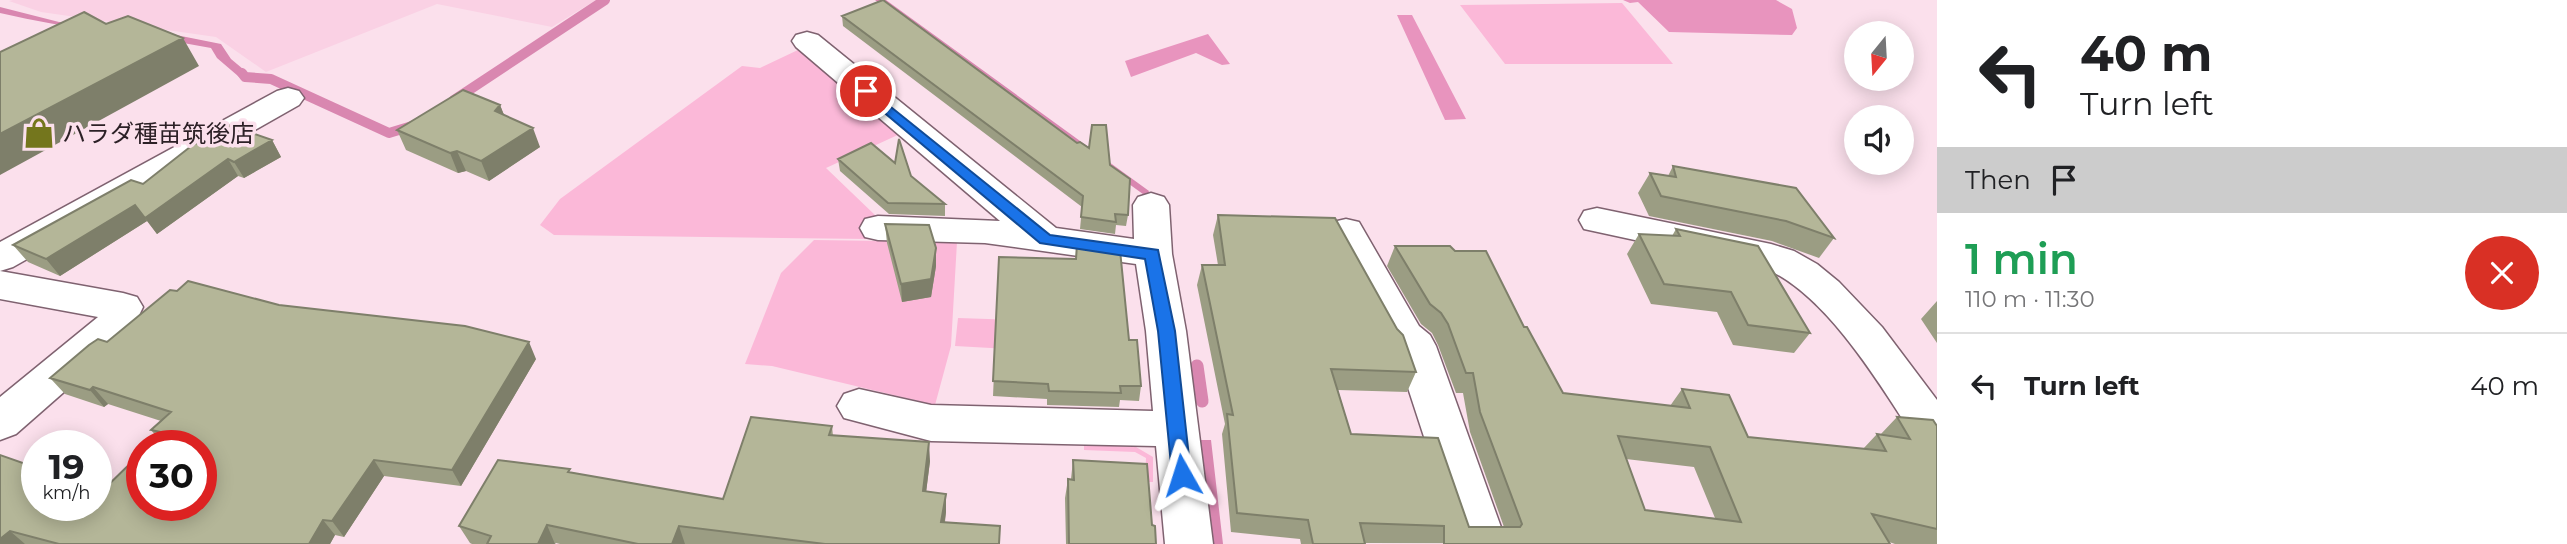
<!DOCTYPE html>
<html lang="en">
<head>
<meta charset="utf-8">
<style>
	body { margin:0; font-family:Montserrat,"Noto Sans JP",sans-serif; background:#f2f2f2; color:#202124; height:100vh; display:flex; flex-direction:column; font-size:26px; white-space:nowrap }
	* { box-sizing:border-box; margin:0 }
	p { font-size:23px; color:#757577 }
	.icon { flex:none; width:38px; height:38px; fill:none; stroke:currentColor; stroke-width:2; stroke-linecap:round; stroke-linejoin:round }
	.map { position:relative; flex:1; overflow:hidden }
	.panel { display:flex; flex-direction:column; background:#fff; width:630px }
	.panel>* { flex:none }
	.hud { background:#fff; color:#202124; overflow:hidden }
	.needle { width:46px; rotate:198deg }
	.buttons { position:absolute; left:1844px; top:21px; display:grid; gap:14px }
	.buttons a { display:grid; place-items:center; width:70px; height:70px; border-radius:50%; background:#fff; box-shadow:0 4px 18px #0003; font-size:35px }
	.speed { position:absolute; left:21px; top:430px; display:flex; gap:14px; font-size:35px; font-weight:700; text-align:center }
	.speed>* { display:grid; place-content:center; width:91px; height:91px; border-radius:50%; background:#fff; box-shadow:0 4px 18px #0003; line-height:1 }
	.speed small { font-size:18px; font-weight:400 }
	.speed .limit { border:10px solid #d22; background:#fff; color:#111 }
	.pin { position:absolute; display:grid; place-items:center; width:60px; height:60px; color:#fff; margin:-30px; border:4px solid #fff; border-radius:50%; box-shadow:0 2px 7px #0007 }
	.me { position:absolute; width:77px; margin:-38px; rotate:354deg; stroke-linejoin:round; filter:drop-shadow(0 0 5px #0008) }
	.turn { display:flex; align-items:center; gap:24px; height:147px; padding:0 28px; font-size:32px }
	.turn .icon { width:91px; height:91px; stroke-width:2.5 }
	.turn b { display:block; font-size:49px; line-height:60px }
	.then { display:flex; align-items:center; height:66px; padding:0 28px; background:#0003; gap:14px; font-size:26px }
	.round { display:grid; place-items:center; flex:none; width:74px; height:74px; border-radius:37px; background:#f2f2f2 }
	.head { display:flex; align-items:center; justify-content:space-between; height:119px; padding:0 28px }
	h1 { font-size:42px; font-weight:600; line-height:52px; color:#1e9e55 }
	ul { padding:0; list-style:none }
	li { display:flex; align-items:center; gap:21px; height:105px; padding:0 28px; border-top:2px solid #e0e0e0 }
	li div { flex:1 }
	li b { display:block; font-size:26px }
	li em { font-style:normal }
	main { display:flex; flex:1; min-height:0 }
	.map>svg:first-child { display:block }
	.built { fill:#fad1e4 }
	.green { fill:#fbb8d8 }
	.forest { fill:#e894be }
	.water { fill:#d987b0 }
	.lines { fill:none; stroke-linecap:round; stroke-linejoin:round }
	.stream-far1 { stroke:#d987b0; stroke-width:10 }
	.stream { stroke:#d987b0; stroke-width:13 }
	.minor-casing { stroke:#7f6270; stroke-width:3 }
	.minor { fill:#fff; fill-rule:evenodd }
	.wall { fill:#9b9d83; fill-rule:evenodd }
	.shaded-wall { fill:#7e7f6a }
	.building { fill:#b4b698; stroke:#7e7f6a; stroke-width:2; fill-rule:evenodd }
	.route { fill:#1a73e8; stroke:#114b97; stroke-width:2 }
	.labels { text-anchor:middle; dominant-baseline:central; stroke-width:7; stroke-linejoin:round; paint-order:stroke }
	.poi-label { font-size:24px; fill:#2c2026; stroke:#fbe0ec; text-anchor:start }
</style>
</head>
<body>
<main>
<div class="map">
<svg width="1937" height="544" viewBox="0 0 1937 544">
	<rect width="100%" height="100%" fill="#fbe0ec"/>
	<path class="built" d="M 13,0 L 596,0 L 552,27 L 437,4 L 266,72 L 216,37 L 41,12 L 9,1 Z"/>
	<path class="green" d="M 1622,3 L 1673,64 L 1505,64 L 1460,5 Z
		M 800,49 L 902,133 L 826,168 L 876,216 L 869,239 L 554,235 L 540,225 L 560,199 L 742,66 L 760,68 Z
		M 814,240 L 957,242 L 951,346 L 935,405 L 772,366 L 745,364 L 781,273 Z
		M 958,318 L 1043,321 L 1044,351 L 955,346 Z
		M 1084,444 L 1136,447 L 1153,457 L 1153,482 L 1145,482 L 1146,458 L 1135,452 L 1084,450 Z"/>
	<path class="forest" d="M 1623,0 L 1776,0 L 1792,9 L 1797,28 L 1792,35 L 1669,32 L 1638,2 L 1630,3 Z
		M 1397,15 L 1412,15 L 1466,119 L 1445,120 Z
		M 1208,34 L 1230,64 L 1222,65 L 1196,53 L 1131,77 L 1125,61 Z"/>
	<path class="water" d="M 875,0 L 886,0 L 1149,191 L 1147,197 Z
		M 0,7 L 59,22 L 156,31 L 221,44 L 231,59 L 255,79 L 245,82 L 217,58 L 211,48 C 141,34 70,30 0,13 Z
		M 1199,440 L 1211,440 L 1223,544 L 1211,544 Z"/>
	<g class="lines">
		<path class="stream-far1" d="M 242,73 L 245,77 L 271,79 L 389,133 L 412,126
			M 454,100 L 605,0"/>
		<path class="stream" d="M 1197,366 L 1202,401"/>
		<defs>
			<path id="minor" d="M 807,32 L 818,35 L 1056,228 L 1134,239 L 1133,205 L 1138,197 L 1151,193 L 1164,197 L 1169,205 L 1172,254 L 1186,331 L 1213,544 L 1165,544 L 1156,446 L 931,441 L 844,418 L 837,406 L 844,394 L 859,389 L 931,405 L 1153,411 L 1146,331 L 1136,264 L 985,243 L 878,240 L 865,237 L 860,228 L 865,219 L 878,216 L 1000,221 L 796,47 L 792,41 L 796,35 Z
				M 288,88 L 299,91 L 304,98 L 299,105 L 13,267 L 0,271 L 0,242 L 277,91 Z
				M 1597,208 L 1771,244 L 1794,251 L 1817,264 L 1839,282 L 1882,327 L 1937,400 L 1937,453 L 1921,448 C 1884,391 1828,294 1764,268 L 1584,229 L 1579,220 L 1584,211 Z
				M 1346,219 L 1359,222 L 1419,326 L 1430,335 L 1436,346 L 1507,544 L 1459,544 L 1397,354 L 1391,348 L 1328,231 L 1333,222 Z
				M 0,271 L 123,293 L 137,297 L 143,307 L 130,334 L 16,434 L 0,440 L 0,397 L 98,317 L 0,299 Z"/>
		</defs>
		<use href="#minor" class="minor-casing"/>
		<use href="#minor" class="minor"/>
	</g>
	<path class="wall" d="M 842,16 L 1077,143 L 1110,165 L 1128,215 L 1126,226 L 1116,225 L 1115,234 L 1080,229 L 1082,207 L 843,26 Z
		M 500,105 L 504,115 L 540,147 L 489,181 L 466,171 L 458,173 L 406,150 L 397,130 Z
		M 272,140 L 281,157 L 244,178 L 238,176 L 157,234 L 147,221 L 60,276 L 28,262 L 13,245 Z
		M 838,159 L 911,176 L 945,204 L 945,216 L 889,214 L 840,171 Z
		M 1673,166 L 1834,238 L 1819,258 L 1772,241 L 1649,216 L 1638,193 L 1650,173 L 1668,176 Z
		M 1218,215 L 1416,372 L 1407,392 L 1338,390 L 1351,434 L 1469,527 L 1504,527 L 1470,432 L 1463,393 L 1456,393 L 1438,345 L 1432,333 L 1421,324 L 1387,266 L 1395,246 L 1524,327 L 1563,393 L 1670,406 L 1682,389 L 1748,437 L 1863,449 L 1877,434 L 1880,435 L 1897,417 L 1937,426 L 1937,544 L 1895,544 L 1889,542 L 1890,544 L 1365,543 L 1365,544 L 1301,544 L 1300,539 L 1231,532 L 1222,434 L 1225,424 L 1197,285 L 1202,265 L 1218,265 L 1213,235 ZM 1626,459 L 1694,467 L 1715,518 L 1645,510 Z
		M 885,224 L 936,248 L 936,266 L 931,297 L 902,302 L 887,243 Z
		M 1676,229 L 1810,333 L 1794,353 L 1733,345 L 1717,312 L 1651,304 L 1627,254 L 1639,234 L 1672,236 Z
		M 999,257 L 1129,340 L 1141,386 L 1139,401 L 1120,400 L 1119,407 L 1047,405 L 1047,399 L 993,396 Z
		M 1937,301 L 1937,343 L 1921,319 Z
		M 279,305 L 536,359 L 461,486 L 384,476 L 344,537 L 335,535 L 330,544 L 0,544 L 0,455 L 102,491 L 157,437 L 151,430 L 161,421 L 108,404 L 104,407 L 65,394 L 50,378 L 107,342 Z
		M 832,426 L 833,436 L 930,461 L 926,492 L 946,494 L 946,512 L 945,522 L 999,544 L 560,544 L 556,543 L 555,544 L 472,544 L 470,543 L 459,526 L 572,473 L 723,499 Z
		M 1073,460 L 1152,525 L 1156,544 L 1066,544 L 1065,498 L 1068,479 L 1071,479 Z"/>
	<path class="shaded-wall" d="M 183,38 L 199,66 L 0,175 L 0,134 Z
		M 500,105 L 508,125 L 495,111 Z
		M 533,128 L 540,147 L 489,181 L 481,161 Z
		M 272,140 L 281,157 L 244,178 L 234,162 Z
		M 457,151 L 466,171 L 458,173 L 450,153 Z
		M 228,159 L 238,176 L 157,234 L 145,218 Z
		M 135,205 L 147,221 L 60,276 L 46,259 Z
		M 936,248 L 936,266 L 931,297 L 902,302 L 901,284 Z
		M 529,342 L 536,359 L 461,486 L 452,470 Z
		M 93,387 L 108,404 L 104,407 L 90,390 Z
		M 929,442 L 930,461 L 924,509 L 923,491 Z
		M 374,460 L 384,476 L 344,537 L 332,521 Z
		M 946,494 L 946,512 L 942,540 L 941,522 Z
		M 323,520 L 335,535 L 330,544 L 309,544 Z
		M 547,525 L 555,544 L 538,544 Z
		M 679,526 L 685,544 L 672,544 Z
		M 10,531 L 25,544 L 0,544 L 0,539 Z"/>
	<path class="building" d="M 883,0 L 1077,143 L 1080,142 L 1089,148 L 1092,125 L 1106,125 L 1110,165 L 1130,179 L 1128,215 L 1115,214 L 1116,222 L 1081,217 L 1083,196 L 842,16 Z
		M 84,12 L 106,24 L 128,16 L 183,38 L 0,134 L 0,52 Z
		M 463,90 L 500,105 L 495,111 L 533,128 L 481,161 L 457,151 L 450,153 L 397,130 Z
		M 229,125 L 272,140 L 234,162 L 228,159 L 145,218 L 135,205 L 46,259 L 13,245 L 131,180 L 143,184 L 190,147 Z
		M 899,139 L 911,176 L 945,204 L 888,203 L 838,159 L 871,143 L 895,163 Z
		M 1673,166 L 1796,188 L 1834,238 L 1786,221 L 1661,196 L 1650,173 L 1676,177 Z
		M 1218,215 L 1335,218 L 1397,329 L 1403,335 L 1416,372 L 1331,369 L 1351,434 L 1438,438 L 1469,527 L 1520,527 L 1522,524 L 1480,412 L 1473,373 L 1466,373 L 1448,324 L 1441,313 L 1430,304 L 1395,246 L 1450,246 L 1455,251 L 1486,251 L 1524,327 L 1527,327 L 1563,393 L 1690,408 L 1682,389 L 1729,395 L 1748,437 L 1886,451 L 1877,434 L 1910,439 L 1897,417 L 1933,420 L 1937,426 L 1937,529 L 1872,514 L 1890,544 L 1444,544 L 1444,526 L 1360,523 L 1365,544 L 1313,544 L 1308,520 L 1237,513 L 1227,414 L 1233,415 L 1202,265 L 1225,265 ZM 1618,436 L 1710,447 L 1741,522 L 1645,510 Z
		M 885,224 L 929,225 L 936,248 L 931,279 L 901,284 Z
		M 1676,229 L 1758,246 L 1810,333 L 1748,325 L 1731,292 L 1664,284 L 1639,234 L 1680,236 Z
		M 1077,244 L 1120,250 L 1129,340 L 1137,340 L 1141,386 L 1120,386 L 1121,393 L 1049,391 L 1048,384 L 993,381 L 999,257 L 1076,259 Z
		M 188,281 L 279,305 L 465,326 L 529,342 L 452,470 L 374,460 L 332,521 L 323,520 L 309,544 L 59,544 L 10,531 L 0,539 L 0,455 L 37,468 L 37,506 L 96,506 L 96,489 L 102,491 L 142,452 L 142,506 L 201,506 L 201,446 L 147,446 L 161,432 L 151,430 L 171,412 L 93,387 L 90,390 L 50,378 L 89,345 L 98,339 L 107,342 L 170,290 L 177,291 Z
		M 751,417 L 832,426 L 829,435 L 929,442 L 923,491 L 946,494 L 941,522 L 1000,526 L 999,544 L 825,544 L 679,526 L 672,544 L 638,544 L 547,525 L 538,544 L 487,544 L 491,536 L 459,526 L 498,460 L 570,469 L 568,472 L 723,499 Z
		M 1073,460 L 1147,464 L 1152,525 L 1155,526 L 1156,544 L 1069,544 L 1068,479 L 1074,480 Z"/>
	<path class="route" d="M 866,87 L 1050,235 L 1158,250 L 1175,331 L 1191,475 L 1188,481 L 1182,483 L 1175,481 L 1172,475 L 1158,331 L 1145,259 L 1040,243 L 862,94 L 860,91 Z"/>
	<defs>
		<symbol id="shop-bare" viewBox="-9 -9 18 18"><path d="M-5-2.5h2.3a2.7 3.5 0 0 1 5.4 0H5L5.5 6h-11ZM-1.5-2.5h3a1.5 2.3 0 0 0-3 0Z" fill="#74761d" stroke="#fbe0ec" stroke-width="2.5" paint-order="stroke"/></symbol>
	</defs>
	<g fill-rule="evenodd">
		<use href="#shop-bare" x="17" y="111" width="44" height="44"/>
	</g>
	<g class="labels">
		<g class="poi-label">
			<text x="62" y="133">ハラダ種苗筑後店</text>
		</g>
	</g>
</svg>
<div class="buttons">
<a><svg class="needle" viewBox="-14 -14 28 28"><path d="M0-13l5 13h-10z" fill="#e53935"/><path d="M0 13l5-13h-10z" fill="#757577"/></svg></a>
<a><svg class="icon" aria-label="sound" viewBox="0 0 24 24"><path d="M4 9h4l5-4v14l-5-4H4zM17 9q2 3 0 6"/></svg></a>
</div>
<div class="speed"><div>19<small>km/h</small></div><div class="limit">30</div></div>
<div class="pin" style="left:866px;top:91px;background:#d93025"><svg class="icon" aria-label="arrive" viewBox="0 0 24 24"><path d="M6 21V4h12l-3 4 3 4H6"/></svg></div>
<svg class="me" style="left:1182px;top:475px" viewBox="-20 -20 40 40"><path d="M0-17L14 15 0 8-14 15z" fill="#1a73e8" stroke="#fff" stroke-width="4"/></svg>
</div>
<section class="panel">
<div class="hud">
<div class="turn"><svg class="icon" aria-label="left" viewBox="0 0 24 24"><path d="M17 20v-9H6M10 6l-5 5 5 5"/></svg><div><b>40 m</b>Turn left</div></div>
<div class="then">Then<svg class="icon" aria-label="arrive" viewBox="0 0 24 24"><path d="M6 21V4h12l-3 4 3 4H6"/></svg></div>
</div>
<div class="head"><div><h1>1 min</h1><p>110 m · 11:30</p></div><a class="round" style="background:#d93025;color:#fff"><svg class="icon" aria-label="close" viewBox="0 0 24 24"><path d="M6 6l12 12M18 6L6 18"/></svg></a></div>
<ul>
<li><svg class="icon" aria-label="left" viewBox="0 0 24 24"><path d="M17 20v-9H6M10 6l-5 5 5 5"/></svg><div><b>Turn left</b></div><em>40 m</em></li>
</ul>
</section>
</main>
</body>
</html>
